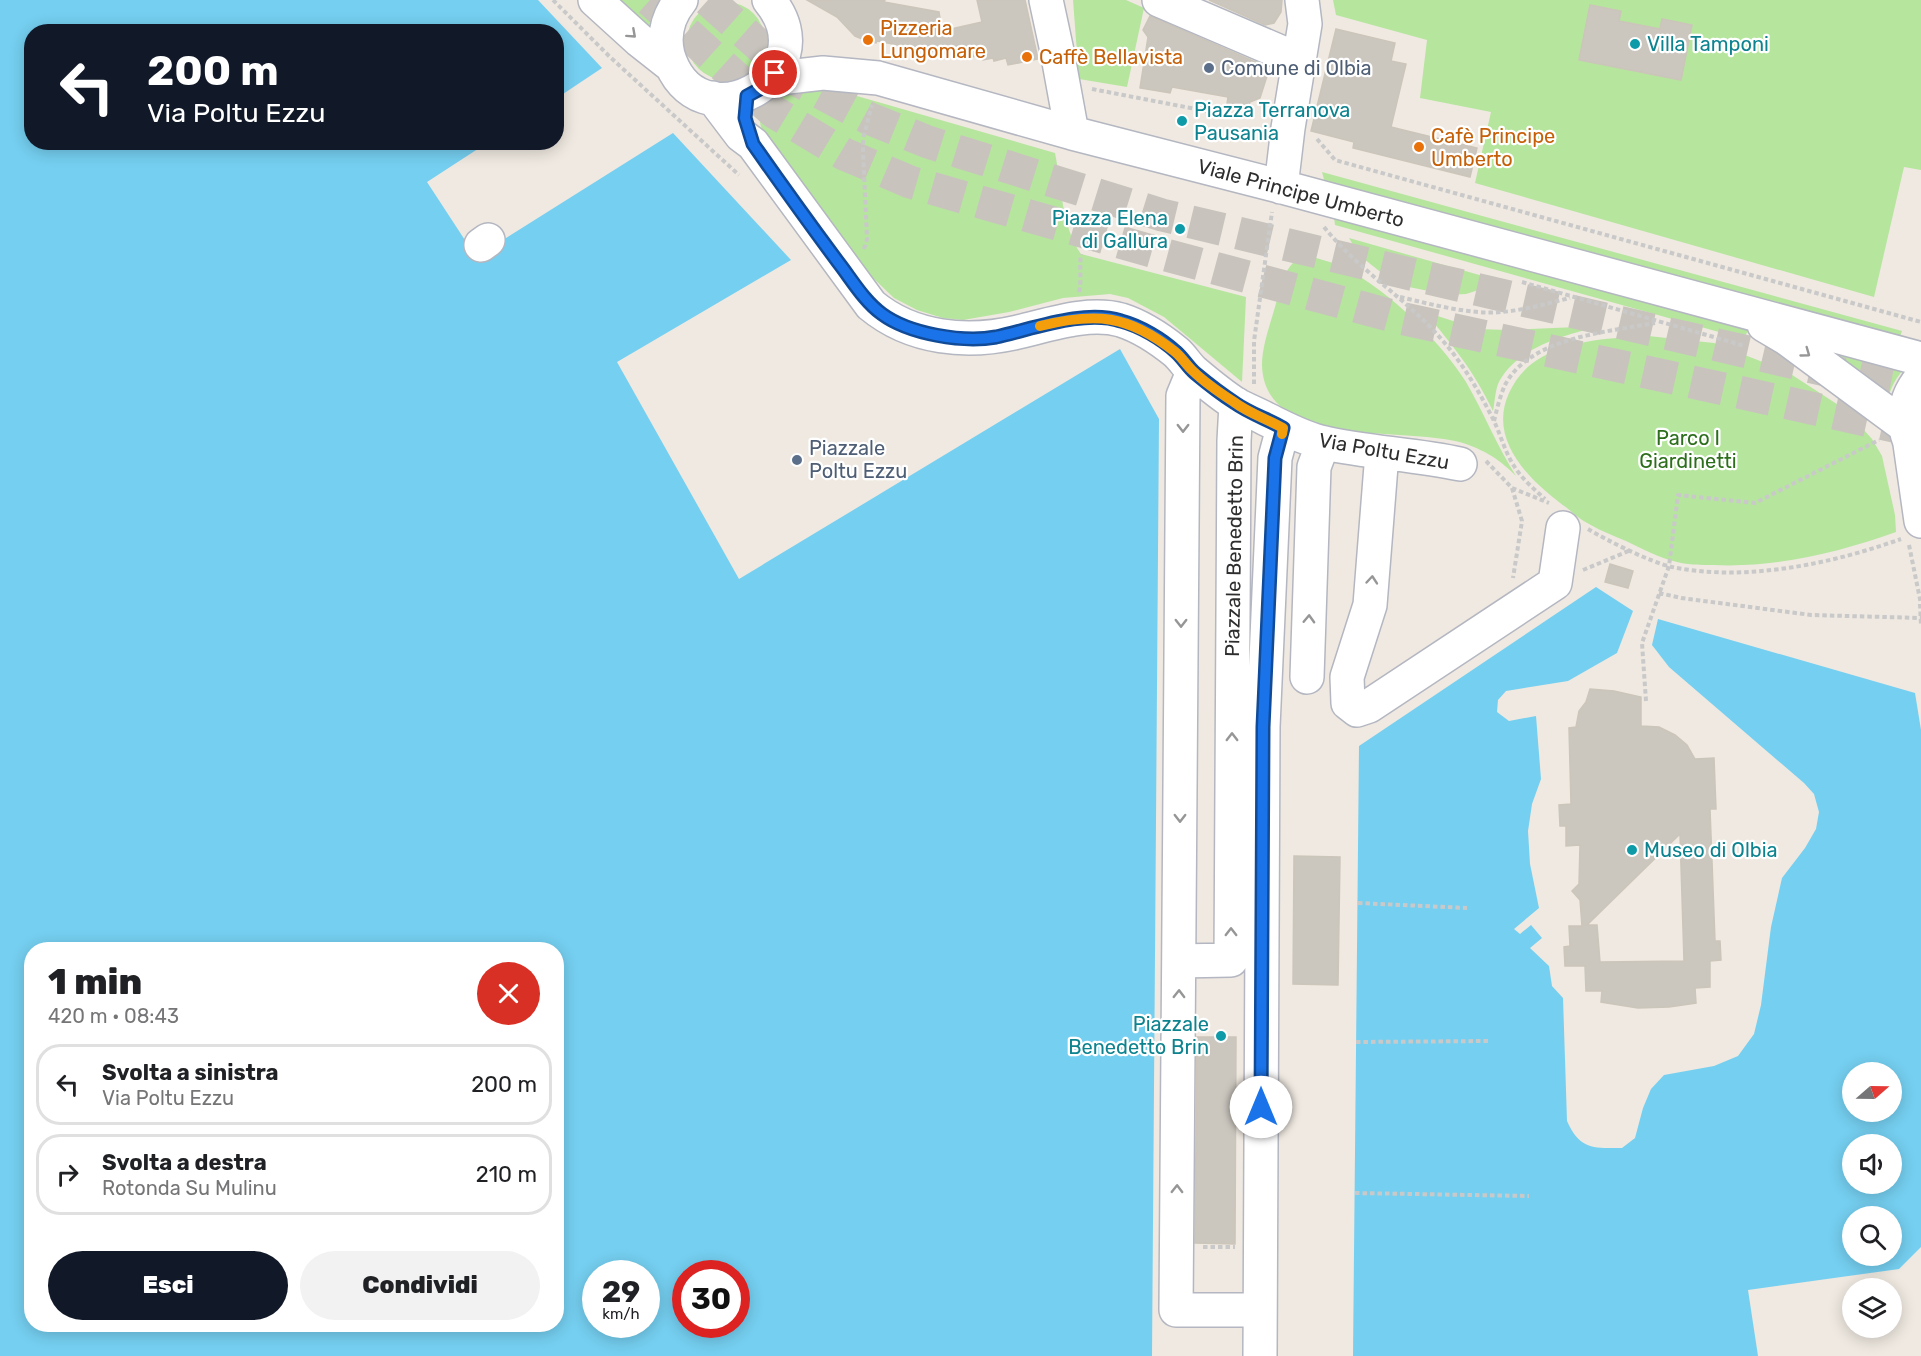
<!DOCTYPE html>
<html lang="it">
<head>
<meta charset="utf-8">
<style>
	body { margin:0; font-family:Rubik,sans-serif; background:#f2f2f2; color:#202124; height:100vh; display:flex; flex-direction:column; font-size:22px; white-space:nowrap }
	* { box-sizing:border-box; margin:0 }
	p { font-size:20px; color:#757577 }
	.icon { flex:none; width:33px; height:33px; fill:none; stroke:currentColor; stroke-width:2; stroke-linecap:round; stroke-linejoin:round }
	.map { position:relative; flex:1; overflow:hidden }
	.side { position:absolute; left:24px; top:942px; width:540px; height:390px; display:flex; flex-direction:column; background:#fff; border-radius:24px; box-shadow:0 3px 15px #0003 }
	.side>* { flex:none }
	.hud { position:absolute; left:24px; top:24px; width:540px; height:126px; border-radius:24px; box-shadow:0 3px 15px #0003; background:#111827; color:#fff; overflow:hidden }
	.needle { width:39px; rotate:70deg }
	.controls { position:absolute; left:1842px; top:1062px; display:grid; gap:12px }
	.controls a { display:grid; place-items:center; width:60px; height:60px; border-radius:50%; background:#fff; box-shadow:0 3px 15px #0003; font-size:30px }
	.speed { position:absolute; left:582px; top:1260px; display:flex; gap:12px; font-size:30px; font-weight:700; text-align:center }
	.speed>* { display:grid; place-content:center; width:78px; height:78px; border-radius:50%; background:#fff; box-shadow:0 3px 15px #0003; line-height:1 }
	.speed small { font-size:15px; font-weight:400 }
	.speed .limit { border:9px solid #d22; background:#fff; color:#111 }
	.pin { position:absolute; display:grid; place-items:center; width:51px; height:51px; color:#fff; margin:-26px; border:3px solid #fff; border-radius:50%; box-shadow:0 2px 6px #0007 }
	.me { position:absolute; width:66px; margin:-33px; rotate:0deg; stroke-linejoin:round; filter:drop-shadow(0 0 4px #0008) }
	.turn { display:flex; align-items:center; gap:21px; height:126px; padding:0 24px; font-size:27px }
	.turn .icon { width:78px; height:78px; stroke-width:2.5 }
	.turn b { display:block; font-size:42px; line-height:51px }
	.round { display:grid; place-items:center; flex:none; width:63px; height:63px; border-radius:32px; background:#f2f2f2 }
	.head { display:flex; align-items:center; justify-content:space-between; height:102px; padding:0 24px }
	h1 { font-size:36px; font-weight:800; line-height:45px }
	.action { display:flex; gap:12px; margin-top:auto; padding:12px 24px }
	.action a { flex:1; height:69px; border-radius:36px; background:#111827; color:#fff; font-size:24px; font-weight:800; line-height:69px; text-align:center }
	.action a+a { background:#f2f2f2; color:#202124 }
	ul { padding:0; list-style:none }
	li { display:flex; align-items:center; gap:18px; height:81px; margin:0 12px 9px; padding:0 12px; border:3px solid #e0e0e0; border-radius:24px }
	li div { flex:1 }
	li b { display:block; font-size:22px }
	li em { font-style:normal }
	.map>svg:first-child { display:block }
	.green { fill:#b6e59e }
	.water { fill:#75cff0; fill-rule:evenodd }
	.building { fill:#cbc7bf; stroke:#cbc5ba; stroke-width:1.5; fill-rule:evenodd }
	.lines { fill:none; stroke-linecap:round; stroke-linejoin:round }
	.major-tunnel { stroke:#c8c4bd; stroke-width:33; stroke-dasharray:33 16; stroke-linecap:butt }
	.minor-casing { stroke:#b4b7c1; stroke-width:36 }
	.path { stroke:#c9c9c9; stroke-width:4; stroke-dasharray:4.5 3; stroke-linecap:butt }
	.minor { stroke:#fff; stroke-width:33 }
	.oneway { stroke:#969696 }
	.route-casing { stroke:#114b97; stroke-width:15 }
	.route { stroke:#1a73e8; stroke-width:10 }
	.slow { stroke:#f59e0b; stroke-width:10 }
	.food-dot { fill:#e8710a; stroke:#fff; stroke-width:2 }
	.culture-dot { fill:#0f9aa8; stroke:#fff; stroke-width:2 }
	.service-dot { fill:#5c6f8a; stroke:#fff; stroke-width:2 }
	.labels { text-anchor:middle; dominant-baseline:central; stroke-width:4.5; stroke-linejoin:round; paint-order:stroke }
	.food-label { font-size:20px; fill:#c56008; stroke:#fff; text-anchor:start }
	.culture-label { font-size:20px; fill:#0d838f; stroke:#fff; text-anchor:start }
	.service-label { font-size:20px; fill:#4e5e75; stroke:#fff; text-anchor:start }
	.street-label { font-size:20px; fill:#2e2e2e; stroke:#fff }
	.park-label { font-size:20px; fill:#2c6e1b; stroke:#fff }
</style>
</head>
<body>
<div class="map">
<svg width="1921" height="1356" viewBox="0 0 1921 1356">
	<rect width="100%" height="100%" fill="#efe9e1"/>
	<path class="green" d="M 621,0 L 664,0 L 651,28 Z
		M 1073,0 L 1126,0 L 1144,8 L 1127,87 L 1079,79 Z
		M 1333,0 L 1921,0 L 1921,170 L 1904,167 L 1874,297 L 1475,183 L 1491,112 L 1420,98 L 1427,40 L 1336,15 Z
		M687 41a39 39 0 1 1 78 0a39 39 0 1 1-78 0Z
		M 852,79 L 850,94 L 1055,153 C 1062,187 1061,225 1081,254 L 1246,297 L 1242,382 L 1164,317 L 1128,298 L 1110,294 L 1063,298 L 1009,312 L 963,320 L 943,318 L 917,310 L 894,298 L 872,277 L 773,151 C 764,138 760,129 759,114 L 773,99 L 791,88 Z
		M 1322,172 L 1902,331 L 1898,342 L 1325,183 Z
		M 1333,210 L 1749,328 L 1744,339 L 1335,225 Z
		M 1349,238 L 1504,282 L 1466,294 L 1448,295 L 1409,287 L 1388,278 L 1359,255 Z
		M 1306,255 C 1315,258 1324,260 1333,263 C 1380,281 1439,339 1466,382 C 1484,413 1497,446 1516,476 C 1500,460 1488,452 1466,444 C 1413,425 1264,452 1262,365 C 1262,346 1270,325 1275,307 C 1282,286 1283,263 1306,255 Z
		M 1425,312 L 1478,329 L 1507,330 L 1601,326 C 1566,335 1521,345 1500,380 C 1495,388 1495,402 1493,411 C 1474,371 1453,346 1425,312 Z
		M 1790,329 L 1909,363 C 1897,376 1889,388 1887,405 Z
		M 1648,336 L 1714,343 L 1786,371 L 1846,410 L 1872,439 L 1882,456 L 1895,515 L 1896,532 C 1837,553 1775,568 1713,565 C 1702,565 1688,565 1677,562 C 1660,558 1642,549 1626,541 C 1614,536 1601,531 1589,524 C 1581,520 1574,514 1567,508 C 1531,482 1487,441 1509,393 C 1516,378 1527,365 1542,357 C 1574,339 1613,338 1648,336 Z"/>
	<path class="water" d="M 0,0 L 538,0 L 602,68 L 557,98 L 556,32 L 32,32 L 32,142 L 487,143 L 427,182 L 476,257 L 673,133 L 791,260 L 617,362 L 739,579 L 1120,349 L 1159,419 L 1152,1356 L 0,1356 ZM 32,950 L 556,950 L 556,1324 L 32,1324 ZM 596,1274 L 646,1274 L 646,1324 L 596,1324 ZM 686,1274 L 736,1274 L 736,1324 L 686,1324 Z
		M 1596,587 L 1633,611 L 1617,653 L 1568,681 L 1506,691 L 1498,700 L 1497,712 L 1509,721 L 1536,716 L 1541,779 L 1532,804 L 1528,831 L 1530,864 L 1539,908 L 1514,929 L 1520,934 L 1531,925 L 1542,938 L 1530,948 L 1549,966 L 1552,986 L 1563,998 L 1567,1121 C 1580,1150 1593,1148 1622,1148 L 1635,1138 L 1643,1108 L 1651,1089 L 1664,1075 L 1714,1066 L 1738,1056 L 1754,1034 L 1761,1005 L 1771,927 L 1782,878 L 1805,848 L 1816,829 L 1819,812 L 1814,794 L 1804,783 L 1669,667 L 1652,645 L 1658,619 L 1915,693 L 1921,730 L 1921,1247 L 1899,1269 L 1748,1290 L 1758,1356 L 1353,1356 L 1359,746 ZM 1852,1072 L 1892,1072 L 1892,1112 L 1852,1112 ZM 1852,1144 L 1892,1144 L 1892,1184 L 1852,1184 ZM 1852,1216 L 1892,1216 L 1892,1256 L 1852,1256 Z"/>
	<path class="building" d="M 807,0 L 885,0 L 884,2 L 939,12 L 942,31 L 982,22 L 977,0 L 1025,0 L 1038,59 L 1008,65 L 1006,58 L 994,61 L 993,58 L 983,60 L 981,55 L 967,58 L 877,41 L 876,43 L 867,41 L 855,36 L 837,17 Z
		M 1209,0 L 1282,0 L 1281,12 L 1274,23 L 1265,25 Z
		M 1590,5 L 1621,11 L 1619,21 L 1660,29 L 1662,19 L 1692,25 L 1681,80 L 1579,60 Z
		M 1150,16 L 1260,64 L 1258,74 L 1267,76 L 1260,98 L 1250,102 L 1248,108 L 1227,104 L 1228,97 L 1172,87 L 1170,93 L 1140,88 L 1148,37 L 1143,30 Z
		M 1336,29 L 1395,43 L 1391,61 L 1406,64 L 1391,127 L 1477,148 L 1470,177 L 1353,148 L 1354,142 L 1311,131 Z
		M 1610,564 L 1633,571 L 1628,588 L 1605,582 Z
		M 1590,689 L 1614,691 L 1641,697 L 1641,726 L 1659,727 L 1675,735 L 1687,745 L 1695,759 L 1714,758 L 1716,809 L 1710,809 L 1715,941 L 1720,941 L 1721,960 L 1710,961 L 1710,987 L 1695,988 L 1696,1003 L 1669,1007 L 1638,1008 L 1601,1002 L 1602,991 L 1586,991 L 1585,966 L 1565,966 L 1564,947 L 1570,946 L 1569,926 L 1582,926 L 1580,900 L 1572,891 L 1579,884 L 1580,845 L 1566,846 L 1566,826 L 1560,826 L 1559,805 L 1571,804 L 1569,728 L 1576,727 L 1579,711 L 1586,702 ZM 1680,834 L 1684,961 L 1600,962 L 1597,925 L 1587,925 Z
		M 1294,856 L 1340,857 L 1338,985 L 1293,984 Z
		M 1197,1037 L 1236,1037 L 1235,1244 L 1195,1243 Z"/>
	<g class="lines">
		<path class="major-tunnel" d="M 650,0 L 774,112 L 844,154 L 910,182 L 1155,252 L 1400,318 L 1916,431
			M 708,0 L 799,81 L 868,118 L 928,142 L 1162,215 L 1406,273 L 1860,378 L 1921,390"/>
		<defs>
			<path id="minor" d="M 595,0 L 639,40 L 672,66
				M 681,0 C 668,16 663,35 668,55 C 696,149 832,76 769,0
				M 1046,0 L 1057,51 L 1072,133
				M 1159,0 L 1299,60
				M 768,82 L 788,77 L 823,73 L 878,78 L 1072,133 L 1275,185 L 1921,359
				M 713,98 L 741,135 L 753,144 L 871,305 C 912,339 967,344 1018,332 C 1049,325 1088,311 1121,320 C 1140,326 1160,339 1176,352 C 1183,358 1187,366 1194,372 C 1207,383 1223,396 1237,405 C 1247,410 1257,414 1266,419 C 1285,428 1304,439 1325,443 C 1369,453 1415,454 1460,464
				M 1281,187 L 1288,128 L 1305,24 L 1302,0
				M 481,245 L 488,240
				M 1764,325 L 1786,338 L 1905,426
				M 1193,372 L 1183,396 L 1176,1310 L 1260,1310
				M 1921,378 C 1900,403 1900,435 1921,459
				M 1910,444 L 1921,521
				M 1382,453 L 1370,605 L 1347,677 L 1348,703 L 1357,710 L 1369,706 L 1555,583 L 1563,528
				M 1307,677 L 1314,467 L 1323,443
				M 1179,961 L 1231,960 L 1234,441 L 1236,404
				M 1260,1356 L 1263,727 L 1275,458 L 1283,428"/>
		</defs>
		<use href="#minor" class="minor-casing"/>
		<path class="path" d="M 553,0 L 610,57 L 739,175
			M 1092,89 L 1227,115
			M 1317,139 L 1335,160 L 1921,322
			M 1324,227 C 1361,273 1411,301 1448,347 C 1466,369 1481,395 1494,421 C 1501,436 1505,452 1514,466 C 1522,479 1534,489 1545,499
			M 864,249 L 867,239 L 863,151 L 863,139 L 872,105
			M 1522,282 L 1745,346
			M 1079,292 C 1082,280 1079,267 1081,254
			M 1400,297 C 1426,303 1452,310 1478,312 C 1509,315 1540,305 1570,298
			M 1254,384 L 1254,341 L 1272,212
			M 1494,421 C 1497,409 1500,396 1505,385 C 1530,337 1608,332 1655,323
			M 1486,461 L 1512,488 L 1549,503
			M 1512,488 L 1522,521 L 1513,578
			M 1588,529 C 1608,541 1650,562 1672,567 C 1745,582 1831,564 1901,539
			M 1909,545 L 1921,604
			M 1583,570 L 1631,550
			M 1659,593 L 1681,598 L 1811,615 L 1921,618
			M 1920,604 L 1921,625
			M 1646,701 L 1642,643 L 1669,566 L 1678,495 L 1755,503 L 1879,440
			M 1358,903 L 1467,908
			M 1356,1042 L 1488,1041
			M 1355,1193 L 1529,1196
			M 1203,1247 L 1235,1247"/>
		<use href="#minor" class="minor"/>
	</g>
	<defs><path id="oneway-chevron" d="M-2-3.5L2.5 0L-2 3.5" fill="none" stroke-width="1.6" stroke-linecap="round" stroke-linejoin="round" transform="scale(1.5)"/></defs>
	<g class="oneway">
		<use href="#oneway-chevron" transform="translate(632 34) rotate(42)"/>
		<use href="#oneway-chevron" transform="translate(1806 353) rotate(36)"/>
		<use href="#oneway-chevron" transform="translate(1183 428) rotate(90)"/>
		<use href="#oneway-chevron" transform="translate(1372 580) rotate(-85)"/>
		<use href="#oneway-chevron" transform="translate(1309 619) rotate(-88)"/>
		<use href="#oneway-chevron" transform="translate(1181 623) rotate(90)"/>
		<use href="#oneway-chevron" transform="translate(1232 737) rotate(-90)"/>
		<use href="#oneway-chevron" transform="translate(1180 818) rotate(90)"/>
		<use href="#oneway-chevron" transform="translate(1231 932) rotate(-90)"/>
		<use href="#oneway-chevron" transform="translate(1179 994) rotate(-89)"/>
		<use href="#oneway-chevron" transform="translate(1177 1189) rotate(-89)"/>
	</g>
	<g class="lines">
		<defs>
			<path id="route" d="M 775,73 L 758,90 L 747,96 L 745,118 L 753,144 C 781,184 809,223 838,262 C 852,280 864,301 882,314 C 909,334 963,343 996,337 C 1033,329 1084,309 1121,321 C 1140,326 1162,339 1176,352 C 1183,358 1188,367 1195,373 C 1207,383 1221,394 1235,403 C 1249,413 1267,419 1283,428 L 1275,458 L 1263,727 L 1261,1107"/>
		</defs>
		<use href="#route" class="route-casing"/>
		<use href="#route" class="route"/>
		<path class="slow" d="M 1040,326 C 1096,312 1128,315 1174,351 C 1182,357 1186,365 1193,371 C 1205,383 1220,393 1234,402 C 1248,413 1267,419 1283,428 L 1282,434"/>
	</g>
	<g class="food-dot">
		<circle cx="868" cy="40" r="6"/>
		<circle cx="1027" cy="57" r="6"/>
		<circle cx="1419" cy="147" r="6"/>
	</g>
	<g class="culture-dot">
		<circle cx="1635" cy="44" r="6"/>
		<circle cx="1182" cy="121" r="6"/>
		<circle cx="1180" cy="229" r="6"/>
		<circle cx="1632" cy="850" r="6"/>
		<circle cx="1221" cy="1036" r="6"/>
	</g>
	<g class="service-dot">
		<circle cx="1209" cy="68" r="6"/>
		<circle cx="797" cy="460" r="6"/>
	</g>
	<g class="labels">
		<g class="food-label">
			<text x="880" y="28">Pizzeria<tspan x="880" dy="23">Lungomare</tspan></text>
			<text x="1039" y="57">Caffè Bellavista</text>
			<text x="1431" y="136">Cafè Principe<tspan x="1431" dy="23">Umberto</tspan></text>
		</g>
		<g class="culture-label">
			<text x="1647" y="44">Villa Tamponi</text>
			<text x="1194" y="110">Piazza Terranova<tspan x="1194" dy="23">Pausania</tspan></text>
			<text x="1168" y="218" text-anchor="end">Piazza Elena<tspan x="1168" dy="23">di Gallura</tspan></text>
			<text x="1644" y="850">Museo di Olbia</text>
			<text x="1209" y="1024" text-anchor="end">Piazzale<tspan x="1209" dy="23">Benedetto Brin</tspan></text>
		</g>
		<g class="service-label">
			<text x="1221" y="68">Comune di Olbia</text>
			<text x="809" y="448">Piazzale<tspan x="809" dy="23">Poltu Ezzu</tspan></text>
		</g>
		<g class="street-label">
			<text transform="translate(1301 193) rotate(15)">Viale Principe Umberto</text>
			<text transform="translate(1384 451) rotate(10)">Via Poltu Ezzu</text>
			<text transform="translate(1234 546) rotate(-89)">Piazzale Benedetto Brin</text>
		</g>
		<g class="park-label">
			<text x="1688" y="438">Parco I<tspan x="1688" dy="23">Giardinetti</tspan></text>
		</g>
	</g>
</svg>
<div class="controls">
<a><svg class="needle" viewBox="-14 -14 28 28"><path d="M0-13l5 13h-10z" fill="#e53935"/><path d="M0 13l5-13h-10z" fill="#757577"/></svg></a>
<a><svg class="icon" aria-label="sound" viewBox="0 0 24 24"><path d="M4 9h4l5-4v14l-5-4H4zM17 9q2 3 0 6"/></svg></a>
<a><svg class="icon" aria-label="search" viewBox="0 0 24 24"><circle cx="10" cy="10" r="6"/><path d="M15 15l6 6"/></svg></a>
<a><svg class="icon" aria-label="layers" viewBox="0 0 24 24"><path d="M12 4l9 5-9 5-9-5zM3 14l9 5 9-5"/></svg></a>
</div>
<div class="speed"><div>29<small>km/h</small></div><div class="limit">30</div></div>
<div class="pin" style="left:775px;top:73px;background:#d93025"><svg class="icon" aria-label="arrive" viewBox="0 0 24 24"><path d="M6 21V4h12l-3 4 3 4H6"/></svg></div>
<svg class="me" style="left:1261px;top:1107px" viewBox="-20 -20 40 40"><circle r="19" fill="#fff"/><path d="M0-13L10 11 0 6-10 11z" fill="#1a73e8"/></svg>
<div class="hud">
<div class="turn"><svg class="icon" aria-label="left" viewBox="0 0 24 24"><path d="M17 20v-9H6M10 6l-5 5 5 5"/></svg><div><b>200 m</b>Via Poltu Ezzu</div></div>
</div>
<section class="side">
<div class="head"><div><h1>1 min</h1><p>420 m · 08:43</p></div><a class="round" style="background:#d93025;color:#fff"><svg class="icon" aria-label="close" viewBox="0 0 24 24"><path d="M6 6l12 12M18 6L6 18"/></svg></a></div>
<ul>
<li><svg class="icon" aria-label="left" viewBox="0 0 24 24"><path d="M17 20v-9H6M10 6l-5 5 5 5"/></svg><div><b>Svolta a sinistra</b><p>Via Poltu Ezzu</p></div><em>200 m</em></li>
<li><svg class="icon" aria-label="right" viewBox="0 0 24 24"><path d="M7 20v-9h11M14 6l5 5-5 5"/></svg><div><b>Svolta a destra</b><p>Rotonda Su Mulinu</p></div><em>210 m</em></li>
</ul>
<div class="action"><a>Esci</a><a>Condividi</a></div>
</section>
</div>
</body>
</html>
